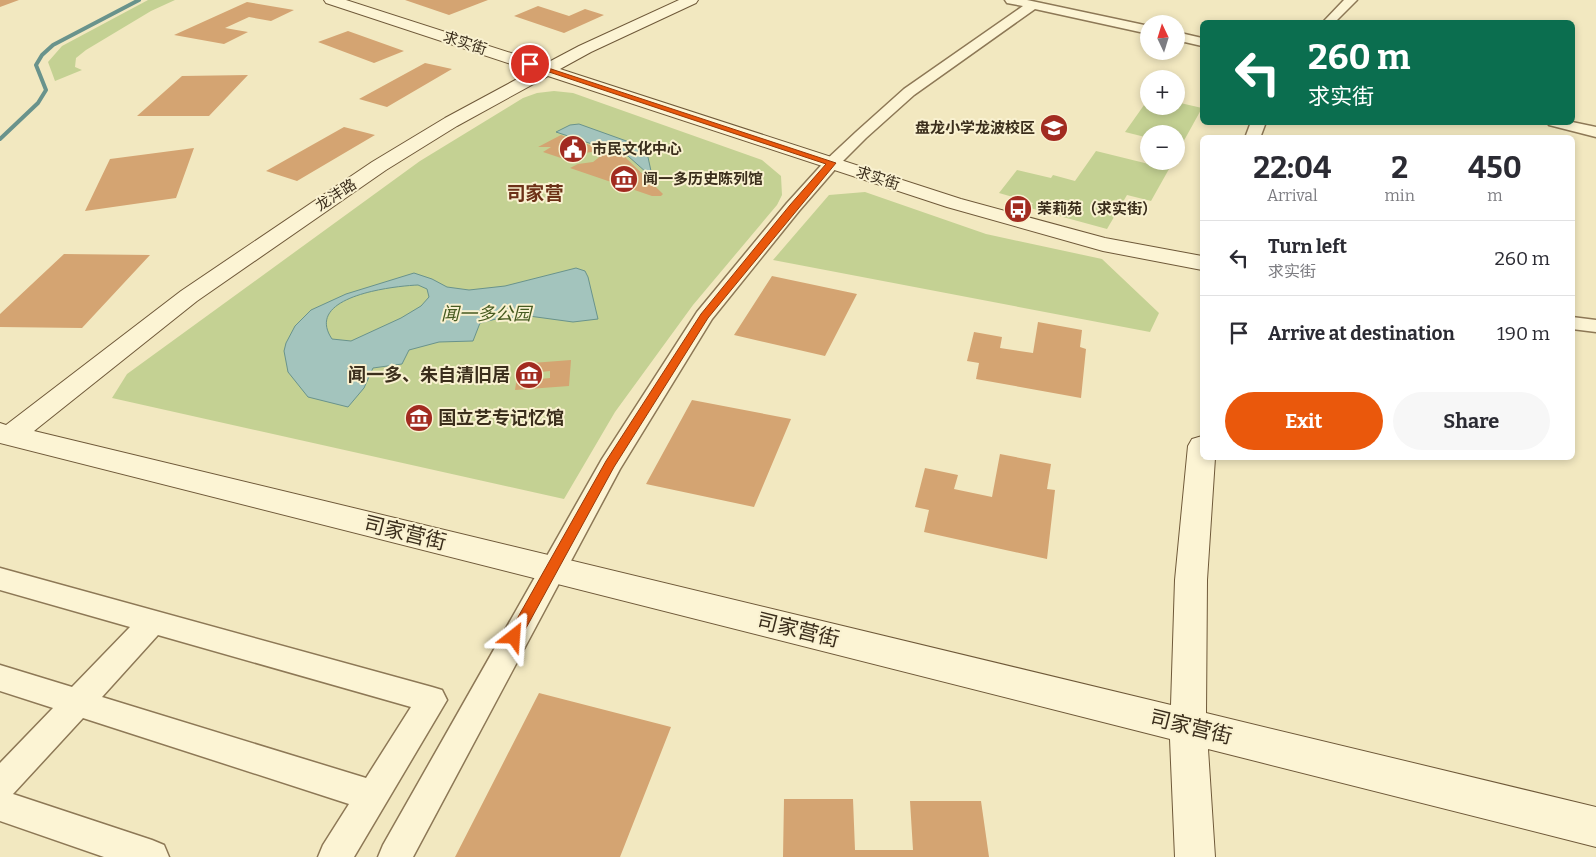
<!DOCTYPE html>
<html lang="en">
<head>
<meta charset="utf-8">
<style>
	body { margin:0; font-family:Bitter,"Noto Sans SC",serif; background:#f7f7f7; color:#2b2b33; height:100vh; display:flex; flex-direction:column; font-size:19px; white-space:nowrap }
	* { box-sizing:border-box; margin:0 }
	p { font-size:16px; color:#7c7c81 }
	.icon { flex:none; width:28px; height:28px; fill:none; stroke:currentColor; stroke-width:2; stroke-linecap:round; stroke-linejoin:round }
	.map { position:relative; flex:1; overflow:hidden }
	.drawer { position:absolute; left:1200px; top:135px; width:375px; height:325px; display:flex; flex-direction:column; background:#fff; border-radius:8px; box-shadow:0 2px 8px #0003 }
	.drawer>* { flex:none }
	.banner { position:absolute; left:1200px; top:20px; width:375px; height:105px; border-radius:8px; box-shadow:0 2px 8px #0003; background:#0b6e4f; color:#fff; overflow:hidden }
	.needle { width:32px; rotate:356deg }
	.tools { position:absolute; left:1140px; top:15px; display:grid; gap:10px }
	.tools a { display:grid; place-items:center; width:45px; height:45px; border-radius:50%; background:#fff; box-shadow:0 2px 8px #0003; font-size:25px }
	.pin { position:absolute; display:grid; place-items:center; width:42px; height:42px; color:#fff; margin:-21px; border:2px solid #fff; border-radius:50%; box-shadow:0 1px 5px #0007 }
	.me { position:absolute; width:55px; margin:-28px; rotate:28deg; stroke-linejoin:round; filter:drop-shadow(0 0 4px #0008) }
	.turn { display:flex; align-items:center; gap:18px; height:105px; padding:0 25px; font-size:22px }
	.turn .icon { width:65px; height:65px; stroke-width:2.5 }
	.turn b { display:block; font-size:35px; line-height:42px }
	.eta { display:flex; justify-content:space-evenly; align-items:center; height:85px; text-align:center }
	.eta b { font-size:30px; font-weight:700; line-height:35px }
	.primary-button { display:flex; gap:10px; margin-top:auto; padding:10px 25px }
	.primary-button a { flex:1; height:58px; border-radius:30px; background:#ea580c; color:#fff; font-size:20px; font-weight:700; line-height:58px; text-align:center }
	.primary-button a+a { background:#f7f7f7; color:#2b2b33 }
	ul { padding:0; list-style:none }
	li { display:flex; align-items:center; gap:15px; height:75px; padding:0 25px; border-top:1px solid #e1e1e2 }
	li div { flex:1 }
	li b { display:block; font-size:19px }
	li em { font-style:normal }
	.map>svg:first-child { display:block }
	.green { fill:#c4d193 }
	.water { fill:#a3c4bd; stroke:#69938c; fill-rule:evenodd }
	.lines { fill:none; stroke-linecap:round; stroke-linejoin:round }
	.stream { stroke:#69938c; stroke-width:4 }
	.building { fill:#d4a472; fill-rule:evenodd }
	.street-casing { stroke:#8d7856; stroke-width:3 }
	.secondary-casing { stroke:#6f5939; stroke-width:2 }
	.street { fill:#fcf4d4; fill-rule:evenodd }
	.secondary { fill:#fcf4d4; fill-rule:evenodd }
	.route { fill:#ea580c; stroke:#983908 }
	.labels { text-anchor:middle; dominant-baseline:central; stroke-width:4; stroke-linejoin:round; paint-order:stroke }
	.far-street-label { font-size:15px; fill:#3b2e1c; stroke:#f9f1d0 }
	.far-poi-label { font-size:15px; font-weight:bold; fill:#3b2e1c; stroke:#f9f1d0; text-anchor:start }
	.park-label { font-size:18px; font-style:italic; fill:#465a20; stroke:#f9f1d0 }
	.poi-label { font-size:18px; font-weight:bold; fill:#3b2e1c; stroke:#f9f1d0; text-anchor:end }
	.far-district-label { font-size:19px; font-weight:bold; fill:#6c3117; stroke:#f9f1d0 }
	.near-street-label { font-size:21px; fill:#3b2e1c; stroke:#f9f1d0 }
</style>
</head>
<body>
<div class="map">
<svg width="1596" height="857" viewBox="0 0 1596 857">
	<rect width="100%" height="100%" fill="#f2e8c0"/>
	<path class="green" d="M 148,0 L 175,0 L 151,11 L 86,50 L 76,58 L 75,67 L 82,70 L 55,81 L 48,62 L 62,46 Z
		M 554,91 L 573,93 L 762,160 L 781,176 L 782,195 L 777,205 L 693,305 L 615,412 L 564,499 L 112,398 L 127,374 L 420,161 L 523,98 L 537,93 Z
		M 1149,98 L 1149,106 L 1176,106 L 1176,102 L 1202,108 L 1181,146 L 1176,145 L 1176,134 L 1149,134 L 1149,138 L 1125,132 Z
		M 1096,151 L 1169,169 L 1151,201 L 1127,195 L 1107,229 L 1030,208 L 1033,203 L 999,193 L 1017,170 L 1051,178 L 1053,175 L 1075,181 Z
		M 865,192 L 986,234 L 1102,259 L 1159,313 L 1150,332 L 773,260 L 829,195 Z"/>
	<path class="water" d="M 579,124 L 646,148 L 651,171 L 647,173 L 628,156 L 556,132 L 570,125 Z
		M 576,268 L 585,271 L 588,277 L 598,319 L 573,322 L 529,316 L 496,319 L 480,323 L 473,341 L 439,342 L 409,350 L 402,364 L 373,368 L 364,388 L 348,407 L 308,397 L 288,372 L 284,351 L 286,343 L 295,326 L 311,310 L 346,294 L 414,273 L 432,279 L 447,287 L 469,290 L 505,286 ZM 418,285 L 427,289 L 429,297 L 421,306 L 401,318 L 351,341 L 332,339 C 303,296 394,286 418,285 Z"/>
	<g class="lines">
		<path class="stream" d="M 0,139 L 38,103 L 46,90 L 36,65 L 42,55 L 53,45 L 139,0"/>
	</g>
	<path class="building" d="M 0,0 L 19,0 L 0,7 Z
		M 405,0 L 488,0 L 449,15 Z
		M 247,2 L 294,10 L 271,21 L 249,17 L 225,28 L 248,32 L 224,44 L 174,35 Z
		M 538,6 L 569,16 L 585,9 L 604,15 L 564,33 L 514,16 Z
		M 348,31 L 404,51 L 374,63 L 318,42 Z
		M 425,63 L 452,69 L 387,107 L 359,99 Z
		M 248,75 L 209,116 L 137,116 L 182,76 Z
		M 344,127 L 375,135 L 297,181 L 266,171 Z
		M 561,135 L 601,149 L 602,151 L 583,153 L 570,161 L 543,152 L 551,147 L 538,147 Z
		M 194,148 L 176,198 L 85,211 L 110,159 Z
		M 618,153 L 624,156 L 663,194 L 661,196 L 652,196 L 570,168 L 578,164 L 593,162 L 602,155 Z
		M 64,254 L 150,255 L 82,328 L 0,327 L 0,314 Z
		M 772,276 L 857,294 L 825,356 L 734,335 Z
		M 1038,322 L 1082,330 L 1080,347 L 1086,349 L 1081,398 L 976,379 L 979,363 L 967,361 L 974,332 L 1002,337 L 1000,348 L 1033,353 Z
		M 571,360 L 569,386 L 515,390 L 519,364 ZM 550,371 L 550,378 L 540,379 L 541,372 Z
		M 692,400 L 791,419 L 754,507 L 646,484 Z
		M 1000,454 L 1051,464 L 1047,489 L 1055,490 L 1047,559 L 924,532 L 929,510 L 915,507 L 925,468 L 958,475 L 954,489 L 992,497 Z
		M 539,693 L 671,727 L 620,857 L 455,857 Z
		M 784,799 L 853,799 L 855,850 L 913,850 L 910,801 L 981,801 L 989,857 L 783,857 Z"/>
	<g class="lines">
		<defs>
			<path id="street" d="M 1005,0 L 1027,0 L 1149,26 L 1149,34 L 1035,9 L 914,95 L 866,138 L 838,166 L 799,211 L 712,319 L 620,469 L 413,857 L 378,857 L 383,845 L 602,459 L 697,312 L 787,203 L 826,160 L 856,132 L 904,89 L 1023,6 L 1007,3 Z
				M 1344,0 L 1357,0 L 1335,22 L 1323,22 Z
				M 1176,32 L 1202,38 L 1202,46 L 1176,40 Z
				M 1251,122 L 1266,122 L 1260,138 L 1245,138 Z
				M 1547,122 L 1572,122 L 1596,127 L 1596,137 L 1549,125 Z
				M 1572,317 L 1596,320 L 1596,332 L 1572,329 Z
				M 0,568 L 432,687 L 442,690 L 447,700 L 354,857 L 318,857 L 323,845 L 349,804 L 83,718 L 13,794 L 152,840 L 164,845 L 169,857 L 104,857 L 0,821 L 0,763 L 53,708 L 0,691 L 0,665 L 72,687 L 130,627 L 0,590 ZM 158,635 L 411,707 L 366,778 L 102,697 Z"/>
			<path id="secondary" d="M 324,0 L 346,0 L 545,64 L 579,46 L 679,0 L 698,0 L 696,3 L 591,52 L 560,69 L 961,199 L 1105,238 L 1202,256 L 1202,270 L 1103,251 L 947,207 L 548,76 L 457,126 L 386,170 L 197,301 L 34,431 L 1171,705 L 1175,580 L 1188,446 L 1192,439 L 1202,436 L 1202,458 L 1215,458 L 1207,580 L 1206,713 L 1596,807 L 1596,847 L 1208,749 L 1215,857 L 1175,857 L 1170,739 L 0,443 L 0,423 L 6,425 L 181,291 L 372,162 L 445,118 L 532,71 L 326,3 Z"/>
		</defs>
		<use href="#street" class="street-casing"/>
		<use href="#secondary" class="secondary-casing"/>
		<use href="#street" class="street"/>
		<use href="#secondary" class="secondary"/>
	</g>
	<path class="route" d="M 530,62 L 836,163 L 708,318 L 614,467 L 519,641 L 514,643 L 509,641 L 507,637 L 509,633 L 606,461 L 701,314 L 790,205 L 826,164 L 528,65 L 528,63 Z"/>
	<defs>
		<symbol id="school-disc" viewBox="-11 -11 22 22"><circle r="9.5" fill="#a22b20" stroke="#f9f1d0"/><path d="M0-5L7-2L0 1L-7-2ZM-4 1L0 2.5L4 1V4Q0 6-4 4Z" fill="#fff"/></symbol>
		<symbol id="civic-disc" viewBox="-11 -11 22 22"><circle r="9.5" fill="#a22b20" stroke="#f9f1d0"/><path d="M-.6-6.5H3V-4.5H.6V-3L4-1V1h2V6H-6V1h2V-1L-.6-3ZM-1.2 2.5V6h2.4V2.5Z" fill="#fff"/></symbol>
		<symbol id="museum-disc" viewBox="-11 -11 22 22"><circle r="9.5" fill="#a22b20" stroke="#f9f1d0"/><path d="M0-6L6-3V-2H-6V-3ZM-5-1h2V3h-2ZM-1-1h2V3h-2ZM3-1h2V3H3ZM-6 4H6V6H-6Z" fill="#fff"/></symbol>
		<symbol id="bus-disc" viewBox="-11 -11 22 22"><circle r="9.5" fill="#a22b20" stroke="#f9f1d0"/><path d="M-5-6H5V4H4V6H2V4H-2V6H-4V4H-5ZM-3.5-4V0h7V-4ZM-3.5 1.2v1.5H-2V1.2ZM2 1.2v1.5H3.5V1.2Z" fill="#fff"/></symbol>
	</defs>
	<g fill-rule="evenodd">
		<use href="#school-disc" x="1038" y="112" width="32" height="32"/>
		<use href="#civic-disc" x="557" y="133" width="32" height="32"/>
		<use href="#museum-disc" x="608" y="163" width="32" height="32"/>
		<use href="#bus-disc" x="1002" y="193" width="32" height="32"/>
		<use href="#museum-disc" x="513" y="359" width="32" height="32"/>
		<use href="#museum-disc" x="403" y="402" width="32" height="32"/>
	</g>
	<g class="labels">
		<g class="far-street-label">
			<text transform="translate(465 43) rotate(18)">求实街</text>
			<text transform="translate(878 178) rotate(18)">求实街</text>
			<text transform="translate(336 195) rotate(-33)">龙沣路</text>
		</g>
		<g class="far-poi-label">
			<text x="1035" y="128" text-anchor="end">盘龙小学龙波校区</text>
			<text x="592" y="149">市民文化中心</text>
			<text x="643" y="179">闻一多历史陈列馆</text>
			<text x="1037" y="209">茉莉苑（求实街）</text>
		</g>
		<g class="park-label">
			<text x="486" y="314">闻一多公园</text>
		</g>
		<g class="poi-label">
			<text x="510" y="375">闻一多、朱自清旧居</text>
			<text x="438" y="418" text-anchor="start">国立艺专记忆馆</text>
		</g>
		<g class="far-district-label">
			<text x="535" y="193">司家营</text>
		</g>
		<g class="near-street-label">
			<text transform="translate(405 533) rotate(14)">司家营街</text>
			<text transform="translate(798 630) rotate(14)">司家营街</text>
			<text transform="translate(1191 727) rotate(14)">司家营街</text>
		</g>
	</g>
</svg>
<div class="tools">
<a><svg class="needle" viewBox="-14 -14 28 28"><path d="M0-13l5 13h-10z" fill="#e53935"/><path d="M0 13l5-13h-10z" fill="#7c7c81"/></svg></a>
<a>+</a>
<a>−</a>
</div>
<div class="pin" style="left:530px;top:64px;background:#d93025"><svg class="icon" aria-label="arrive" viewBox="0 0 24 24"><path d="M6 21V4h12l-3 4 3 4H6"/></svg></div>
<svg class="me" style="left:514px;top:637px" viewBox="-20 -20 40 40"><path d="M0-17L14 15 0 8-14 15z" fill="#ea580c" stroke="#fff" stroke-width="4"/></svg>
<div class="banner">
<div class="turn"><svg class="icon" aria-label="left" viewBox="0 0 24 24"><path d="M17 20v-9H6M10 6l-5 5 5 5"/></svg><div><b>260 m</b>求实街</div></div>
</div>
<section class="drawer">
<div class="eta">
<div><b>22:04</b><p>Arrival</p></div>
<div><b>2</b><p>min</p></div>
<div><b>450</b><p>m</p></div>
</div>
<ul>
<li><svg class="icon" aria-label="left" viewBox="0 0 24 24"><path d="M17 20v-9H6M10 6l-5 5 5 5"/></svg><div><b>Turn left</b><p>求实街</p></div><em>260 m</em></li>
<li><svg class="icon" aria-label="arrive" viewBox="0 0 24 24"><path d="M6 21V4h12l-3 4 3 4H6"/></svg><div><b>Arrive at destination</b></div><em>190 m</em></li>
</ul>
<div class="primary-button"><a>Exit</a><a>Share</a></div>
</section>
</div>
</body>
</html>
